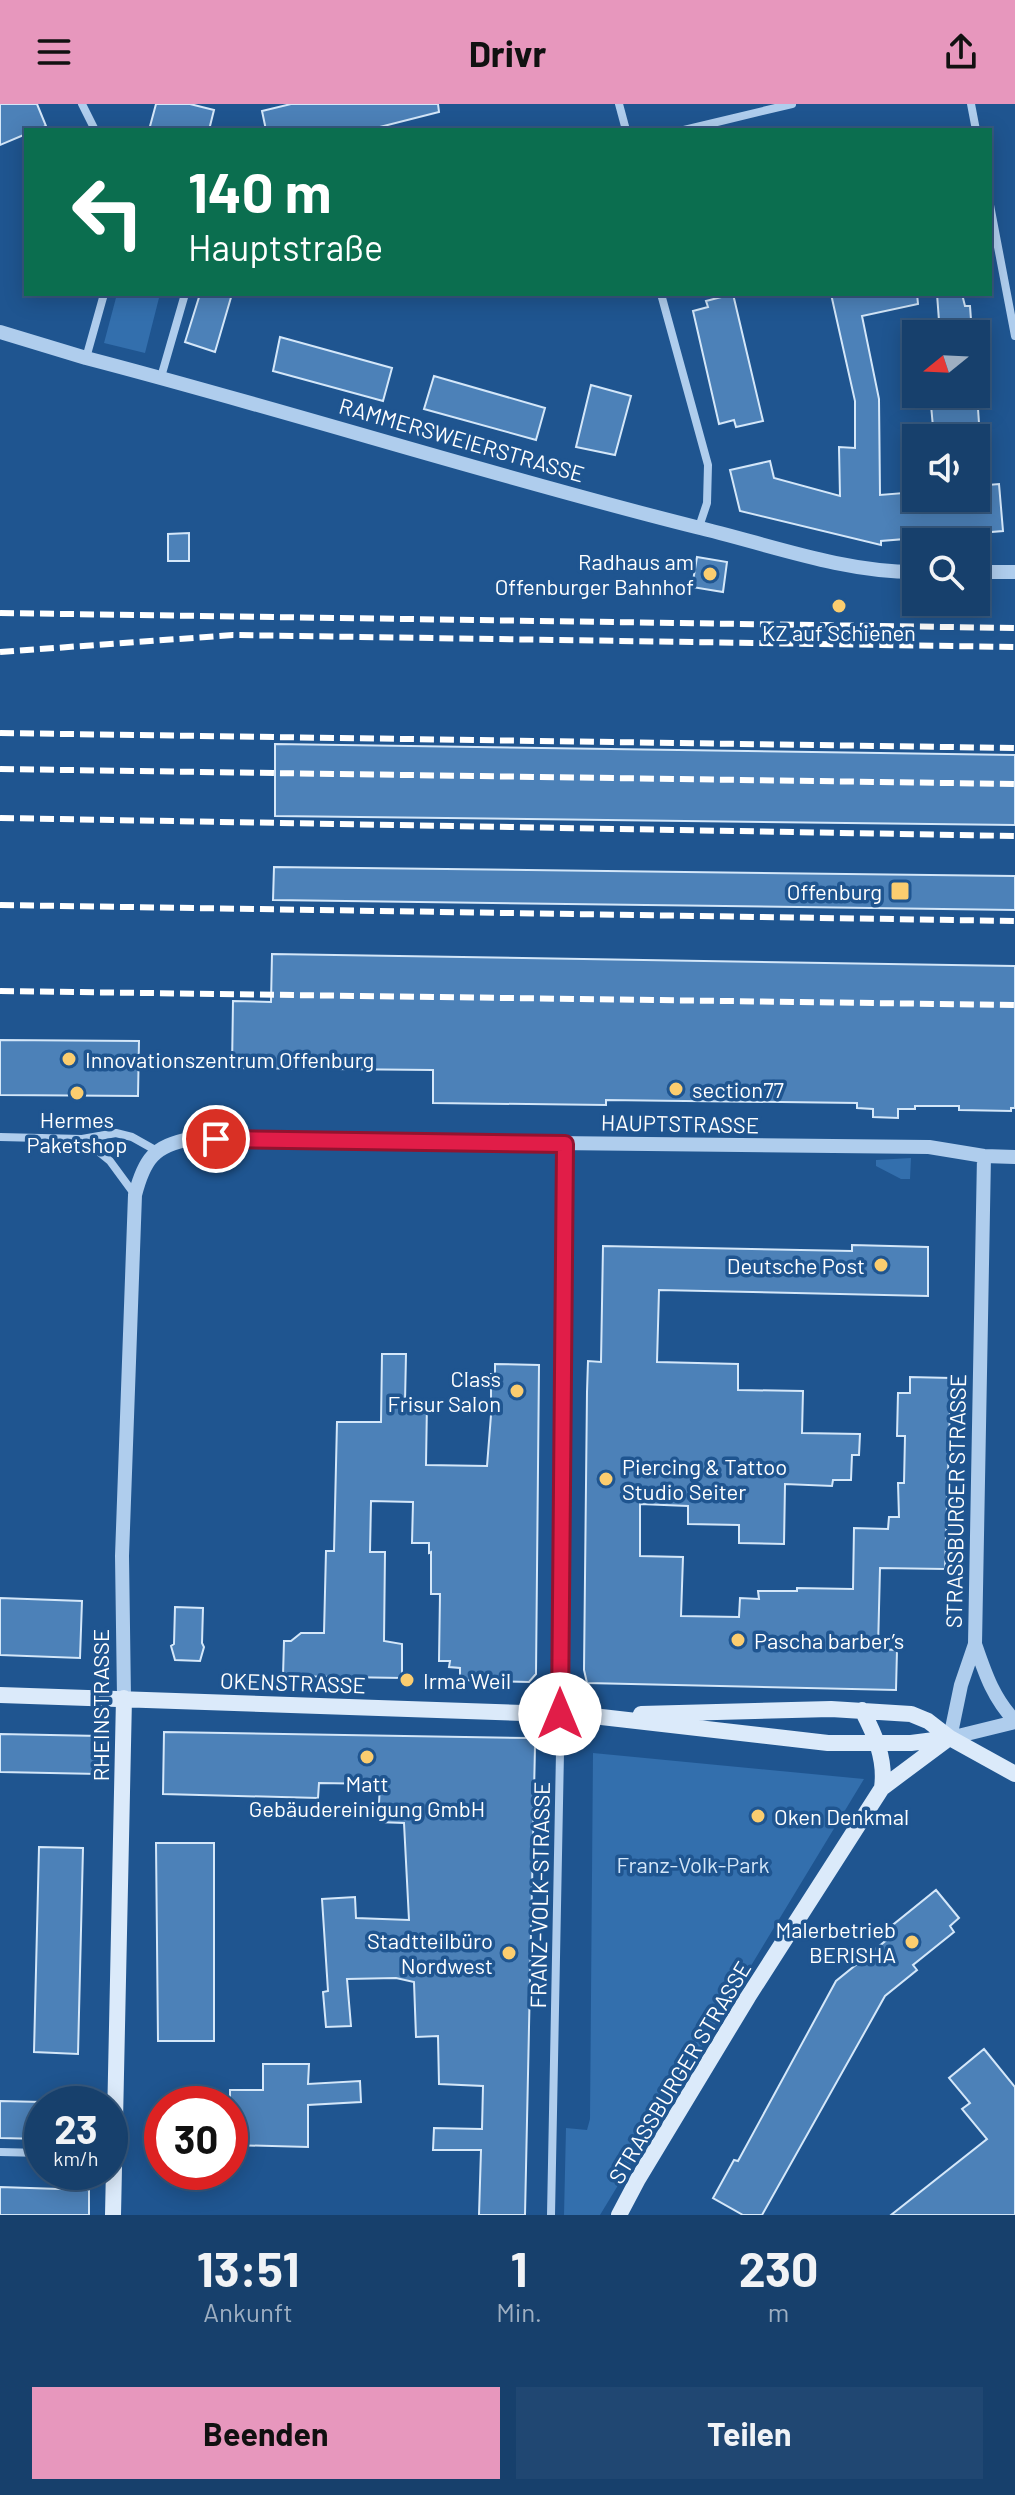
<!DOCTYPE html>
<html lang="de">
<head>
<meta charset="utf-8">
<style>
	body { margin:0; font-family:Barlow,sans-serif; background:#204772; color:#f1f3f6; height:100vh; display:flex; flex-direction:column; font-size:30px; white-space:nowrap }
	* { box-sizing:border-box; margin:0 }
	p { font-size:26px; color:#9eafc2 }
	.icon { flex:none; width:44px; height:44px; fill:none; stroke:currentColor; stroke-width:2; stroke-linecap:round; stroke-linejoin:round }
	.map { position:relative; height:2111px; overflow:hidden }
	.details { display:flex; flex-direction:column; background:#17406c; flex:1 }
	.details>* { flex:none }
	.top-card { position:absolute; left:24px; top:24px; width:968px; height:168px; border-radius:0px; box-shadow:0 4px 20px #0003,0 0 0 2px #36597f; background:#0b6e4f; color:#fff; overflow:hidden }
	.needle { width:52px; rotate:252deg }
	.tools { position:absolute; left:902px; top:216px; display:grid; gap:16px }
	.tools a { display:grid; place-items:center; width:88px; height:88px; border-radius:0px; background:#17406c; box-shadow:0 4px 20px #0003,0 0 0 2px #36597f; font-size:40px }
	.speed { position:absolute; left:24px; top:1982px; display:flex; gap:16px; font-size:40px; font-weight:700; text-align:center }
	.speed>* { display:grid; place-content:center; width:104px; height:104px; border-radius:50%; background:#17406c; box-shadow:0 4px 20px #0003,0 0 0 2px #36597f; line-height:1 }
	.speed small { font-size:20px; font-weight:400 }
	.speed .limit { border:12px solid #d22; background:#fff; color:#111 }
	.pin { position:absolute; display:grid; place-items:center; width:68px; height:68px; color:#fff; margin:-34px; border:4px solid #fff; border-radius:50%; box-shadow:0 2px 8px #0007 }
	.me { position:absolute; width:88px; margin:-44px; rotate:0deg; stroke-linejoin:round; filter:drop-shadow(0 0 6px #0008) }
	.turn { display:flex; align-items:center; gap:28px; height:168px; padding:0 32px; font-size:36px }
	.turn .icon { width:104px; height:104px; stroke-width:2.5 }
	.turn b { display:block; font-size:56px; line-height:68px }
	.eta { display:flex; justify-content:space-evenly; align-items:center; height:136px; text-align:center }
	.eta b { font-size:48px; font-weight:700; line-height:56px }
	.action { display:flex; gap:16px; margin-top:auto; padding:16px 32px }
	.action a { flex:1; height:92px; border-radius:0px; background:#e797bd; color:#111; font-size:32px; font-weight:700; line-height:92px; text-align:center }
	.action a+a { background:#204772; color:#f1f3f6 }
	header { display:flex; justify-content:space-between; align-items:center; height:104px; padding:0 32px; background:#e797bd; color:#111; font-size:36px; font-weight:700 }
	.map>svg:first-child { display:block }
	.green { fill:#336fad }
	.building { fill:#4c81b8; stroke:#d4e7f9; stroke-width:2 }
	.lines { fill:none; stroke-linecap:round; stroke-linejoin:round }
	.minor { stroke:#afcded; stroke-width:8 }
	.tertiary { stroke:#afcded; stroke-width:14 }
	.secondary { stroke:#dbeafa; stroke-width:16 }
	.rail { stroke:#fff; stroke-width:6; stroke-dasharray:14 6; stroke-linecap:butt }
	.route-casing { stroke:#92132f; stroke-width:20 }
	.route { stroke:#e11d48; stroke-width:14 }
	.poi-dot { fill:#fbcd6f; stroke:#1f5590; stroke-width:3 }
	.labels { text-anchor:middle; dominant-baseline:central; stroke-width:7; stroke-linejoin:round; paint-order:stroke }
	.street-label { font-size:22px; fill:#fff; stroke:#1f5590 }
	.poi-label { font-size:22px; fill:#fff; stroke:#1f5590; text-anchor:end }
	.park-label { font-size:22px; fill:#d4e7f9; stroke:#1f5590 }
</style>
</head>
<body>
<header><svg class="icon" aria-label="menu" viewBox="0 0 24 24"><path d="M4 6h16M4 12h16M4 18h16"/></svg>Drivr<svg class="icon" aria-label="share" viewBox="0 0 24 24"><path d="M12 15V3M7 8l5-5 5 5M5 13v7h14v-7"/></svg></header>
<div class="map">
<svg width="1015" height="2111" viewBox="0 0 1015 2111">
	<rect width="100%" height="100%" fill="#1f5590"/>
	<path class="green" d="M 117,190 L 160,190 L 145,249 L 104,239 Z
		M 911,1054 L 910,1075 L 901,1075 L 876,1062 L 876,1056 Z
		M 593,1649 L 864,1675 L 600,2111 L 564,2111 L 566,2024 L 587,2026 L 590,2015 Z"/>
	<path class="building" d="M 0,0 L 37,0 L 46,22 L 36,26 L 26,26 L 26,30 L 0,41 Z
		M 156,0 L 190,0 L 214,6 L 209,26 L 149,26 Z
		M 291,0 L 438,0 L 439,8 L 368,26 L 266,26 L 262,7 Z
		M 200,190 L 232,190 L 215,248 L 185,238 Z
		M 733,190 L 763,317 L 736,323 L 734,316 L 719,320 L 693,207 L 708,203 L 706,197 Z
		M 831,190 L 917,190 L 918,200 L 862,212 L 879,295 L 880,391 L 916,388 L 916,394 L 976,394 L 976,382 L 999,380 L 1003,427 L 881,437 L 881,441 L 740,407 L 730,366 L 770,357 L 774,374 L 840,392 L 839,343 L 855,344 L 855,297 Z
		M 937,190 L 962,190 L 965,202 L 970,202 L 972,230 L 940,230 Z
		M 280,233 L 392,264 L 383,297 L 273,267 Z
		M 434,272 L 545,304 L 536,336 L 424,305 Z
		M 591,281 L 631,292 L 615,351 L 576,343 Z
		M 930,290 L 977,290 L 980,334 L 934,334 Z
		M 189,429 L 189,457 L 168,457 L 168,430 Z
		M 697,453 L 727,458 L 723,488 L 692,483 Z
		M 275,640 L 1015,651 L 1015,721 L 275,712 Z
		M 274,763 L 1015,772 L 1015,806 L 273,796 Z
		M 272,850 L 1015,862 L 1015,1004 L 1011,1004 L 1011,1007 L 959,1006 L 959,1002 L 915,1002 L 915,1005 L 898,1005 L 898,1014 L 873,1013 L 873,1005 L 857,1004 L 857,999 L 606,996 L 606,1001 L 433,999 L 433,966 L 232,964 L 233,897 L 271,898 Z
		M 0,936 L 139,937 L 138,992 L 0,991 Z
		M 852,1141 L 928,1143 L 928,1192 L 659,1186 L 657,1258 L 738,1260 L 738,1286 L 803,1287 L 802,1329 L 860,1330 L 859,1351 L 852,1351 L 851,1376 L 833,1376 L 832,1382 L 785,1380 L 784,1440 L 739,1439 L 739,1421 L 688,1420 L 688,1402 L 640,1400 L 640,1452 L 683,1453 L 681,1512 L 739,1513 L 740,1494 L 759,1495 L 758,1487 L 797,1487 L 797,1484 L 853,1485 L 854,1424 L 888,1425 L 889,1413 L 899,1413 L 898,1379 L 904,1379 L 905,1332 L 897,1332 L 898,1289 L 910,1289 L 910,1273 L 951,1274 L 945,1465 L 880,1464 L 878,1545 L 897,1546 L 896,1586 L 587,1579 L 584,1566 L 587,1288 L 588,1257 L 601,1258 L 603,1142 L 852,1147 Z
		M 382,1250 L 406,1250 L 405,1298 L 427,1298 L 426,1361 L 487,1362 L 491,1311 L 491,1270 L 495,1270 L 495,1260 L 539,1261 L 536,1570 L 529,1578 L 460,1576 L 460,1564 L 449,1563 L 450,1557 L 439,1557 L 440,1490 L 431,1490 L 431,1448 L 429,1449 L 429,1439 L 412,1439 L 413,1398 L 371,1397 L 370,1448 L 385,1448 L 384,1537 L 402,1540 L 402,1574 L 283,1572 L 284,1537 L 291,1537 L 301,1529 L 324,1529 L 326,1447 L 334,1447 L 337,1318 L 381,1318 Z
		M 0,1494 L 82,1497 L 80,1554 L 0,1551 Z
		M 175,1503 L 203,1504 L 202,1539 L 204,1543 L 200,1557 L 175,1556 L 171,1542 L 174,1540 Z
		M 164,1628 L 527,1634 L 535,1642 L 525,2111 L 479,2111 L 481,2046 L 433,2046 L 434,2024 L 482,2025 L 483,1982 L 439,1980 L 438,1932 L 416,1933 L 414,1878 L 396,1874 L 347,1875 L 351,1922 L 326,1923 L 323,1888 L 328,1887 L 322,1795 L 355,1793 L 356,1814 L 409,1816 L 404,1719 L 378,1718 L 380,1680 L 319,1679 L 318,1694 L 163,1690 Z
		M 0,1630 L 100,1632 L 99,1670 L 0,1668 Z
		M 156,1739 L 214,1739 L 214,1937 L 158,1937 Z
		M 39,1743 L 83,1744 L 78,1950 L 34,1948 Z
		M 936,1786 L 959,1814 L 950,1822 L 954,1828 L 913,1861 L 917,1866 L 885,1892 L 762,2111 L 743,2111 L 713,2094 L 734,2056 L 738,2057 L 836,1877 L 894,1830 L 889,1824 Z
		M 984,1945 L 1015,1983 L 1015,2111 L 891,2111 L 987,2035 L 962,2005 L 970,1999 L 949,1974 Z
		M 263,1960 L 309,1960 L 308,1980 L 360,1977 L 361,1998 L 308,2001 L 308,2043 L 230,2041 L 230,1986 L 263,1986 Z
		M 0,1997 L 42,1998 L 42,2035 L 0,2034 Z
		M 0,2083 L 89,2086 L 89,2111 L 0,2111 Z"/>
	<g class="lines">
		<path class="minor" d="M 82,0 L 95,26
			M 619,0 L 626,26
			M 971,0 L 976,26
			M 684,26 L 792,0
			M 990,101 L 1015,232
			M 661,190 L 708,361 L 707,399 L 699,423
			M 86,254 L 104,190
			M 161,273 L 185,190
			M 0,1033 L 82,1035 L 116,1029 L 132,1033 L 157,1047
			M 83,1035 L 110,1057 L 135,1091
			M 0,2048 L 42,2049
			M 551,2111 L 560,1648 L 565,1040"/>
		<path class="tertiary" d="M 0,228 L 86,254 C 290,307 492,372 696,423 C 768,440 841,468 916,468
			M 976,468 L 1015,468
			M 984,1052 L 975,1540 L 961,1581 L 950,1634 L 1015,1618
			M 975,1540 C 985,1569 993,1594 1015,1617
			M 124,1594 L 122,1452 L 135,1091 C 144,1056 154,1041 191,1035 L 929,1043 L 984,1052 L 1015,1053"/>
		<path class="secondary" d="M 0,1591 L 584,1611 L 828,1639 L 911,1639 L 950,1634
			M 862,1606 C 875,1631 886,1655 882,1684
			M 641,1610 L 831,1605 L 911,1610 L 928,1617 L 950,1634 L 1015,1670
			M 113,2111 L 124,1594
			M 619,2111 L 638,2075 L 748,1893 L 882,1684 L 945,1637"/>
		<path class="rail" d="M 0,509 L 1015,524
			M 0,548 L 233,531 L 1015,543
			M 0,629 L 1015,644
			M 0,665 L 1015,680
			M 0,714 L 1015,732
			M 0,801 L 1015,817
			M 0,887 L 1015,901"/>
	</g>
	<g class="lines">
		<defs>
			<path id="route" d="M 216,1035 L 565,1040 L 560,1610"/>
		</defs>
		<use href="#route" class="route-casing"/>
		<use href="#route" class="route"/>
	</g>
	<g class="poi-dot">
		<circle cx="710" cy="470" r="8"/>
		<circle cx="839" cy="502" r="8"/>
		<rect x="890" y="777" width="20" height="20" rx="4"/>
		<circle cx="69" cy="955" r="8"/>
		<circle cx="676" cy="985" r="8"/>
		<circle cx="77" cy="989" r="8"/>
		<circle cx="881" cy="1161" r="8"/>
		<circle cx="517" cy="1287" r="8"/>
		<circle cx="606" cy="1375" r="8"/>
		<circle cx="738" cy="1536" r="8"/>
		<circle cx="407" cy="1576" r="8"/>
		<circle cx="367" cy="1653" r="8"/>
		<circle cx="758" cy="1712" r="8"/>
		<circle cx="912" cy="1838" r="8"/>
		<circle cx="509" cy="1849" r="8"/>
	</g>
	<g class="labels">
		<g class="street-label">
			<text transform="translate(462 335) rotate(16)">RAMMERSWEIERSTRASSE</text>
			<text transform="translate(680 1019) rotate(1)">HAUPTSTRASSE</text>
			<text transform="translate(955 1397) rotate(-89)">STRASSBURGER STRASSE</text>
			<text transform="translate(293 1578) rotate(2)">OKENSTRASSE</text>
			<text transform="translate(100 1601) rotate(-90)">RHEINSTRASSE</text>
			<text transform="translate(539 1791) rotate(-89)">FRANZ-VOLK-STRASSE</text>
			<text transform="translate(679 1968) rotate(-59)">STRASSBURGER STRASSE</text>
		</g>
		<g class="poi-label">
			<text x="694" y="457">Radhaus am<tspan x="694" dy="25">Offenburger Bahnhof</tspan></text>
			<text x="839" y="528" text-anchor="middle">KZ auf Schienen</text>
			<text x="882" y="787">Offenburg</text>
			<text x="85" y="955" text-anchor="start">Innovationszentrum Offenburg</text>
			<text x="692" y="985" text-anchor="start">section77</text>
			<text x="77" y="1015" text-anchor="middle">Hermes<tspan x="77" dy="25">Paketshop</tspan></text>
			<text x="865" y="1161">Deutsche Post</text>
			<text x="501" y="1274">Class<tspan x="501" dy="25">Frisur Salon</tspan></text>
			<text x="622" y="1362" text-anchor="start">Piercing &amp; Tattoo<tspan x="622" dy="25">Studio Seiter</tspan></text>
			<text x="754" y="1536" text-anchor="start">Pascha barber’s</text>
			<text x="423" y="1576" text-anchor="start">Irma Weil</text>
			<text x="367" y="1679" text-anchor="middle">Matt<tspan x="367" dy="25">Gebäudereinigung GmbH</tspan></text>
			<text x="774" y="1712" text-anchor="start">Oken Denkmal</text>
			<text x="896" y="1825">Malerbetrieb<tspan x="896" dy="25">BERISHA</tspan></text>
			<text x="493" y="1836">Stadtteilbüro<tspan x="493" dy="25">Nordwest</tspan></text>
		</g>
		<g class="park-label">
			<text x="693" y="1760">Franz-Volk-Park</text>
		</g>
	</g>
</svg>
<div class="tools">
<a><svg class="needle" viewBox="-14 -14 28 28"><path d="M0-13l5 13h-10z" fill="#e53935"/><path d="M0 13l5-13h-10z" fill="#9eafc2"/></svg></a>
<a><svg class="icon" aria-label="sound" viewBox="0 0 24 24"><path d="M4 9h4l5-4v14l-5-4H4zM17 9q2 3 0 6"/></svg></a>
<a><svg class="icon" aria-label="search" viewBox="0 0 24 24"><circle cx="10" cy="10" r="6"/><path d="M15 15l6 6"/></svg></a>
</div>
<div class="speed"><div>23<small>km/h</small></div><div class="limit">30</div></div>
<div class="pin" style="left:216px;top:1035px;background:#d93025"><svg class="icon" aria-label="arrive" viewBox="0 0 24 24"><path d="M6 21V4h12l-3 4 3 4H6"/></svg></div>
<svg class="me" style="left:560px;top:1610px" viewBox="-20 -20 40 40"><circle r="19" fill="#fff"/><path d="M0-13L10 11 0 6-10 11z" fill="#e11d48"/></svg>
<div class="top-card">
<div class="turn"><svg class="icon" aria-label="left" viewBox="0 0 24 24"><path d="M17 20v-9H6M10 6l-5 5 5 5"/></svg><div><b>140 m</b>Hauptstraße</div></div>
</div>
</div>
<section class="details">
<div class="eta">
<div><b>13:51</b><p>Ankunft</p></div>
<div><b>1</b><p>Min.</p></div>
<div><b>230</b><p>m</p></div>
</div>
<div class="action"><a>Beenden</a><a>Teilen</a></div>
</section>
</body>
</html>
